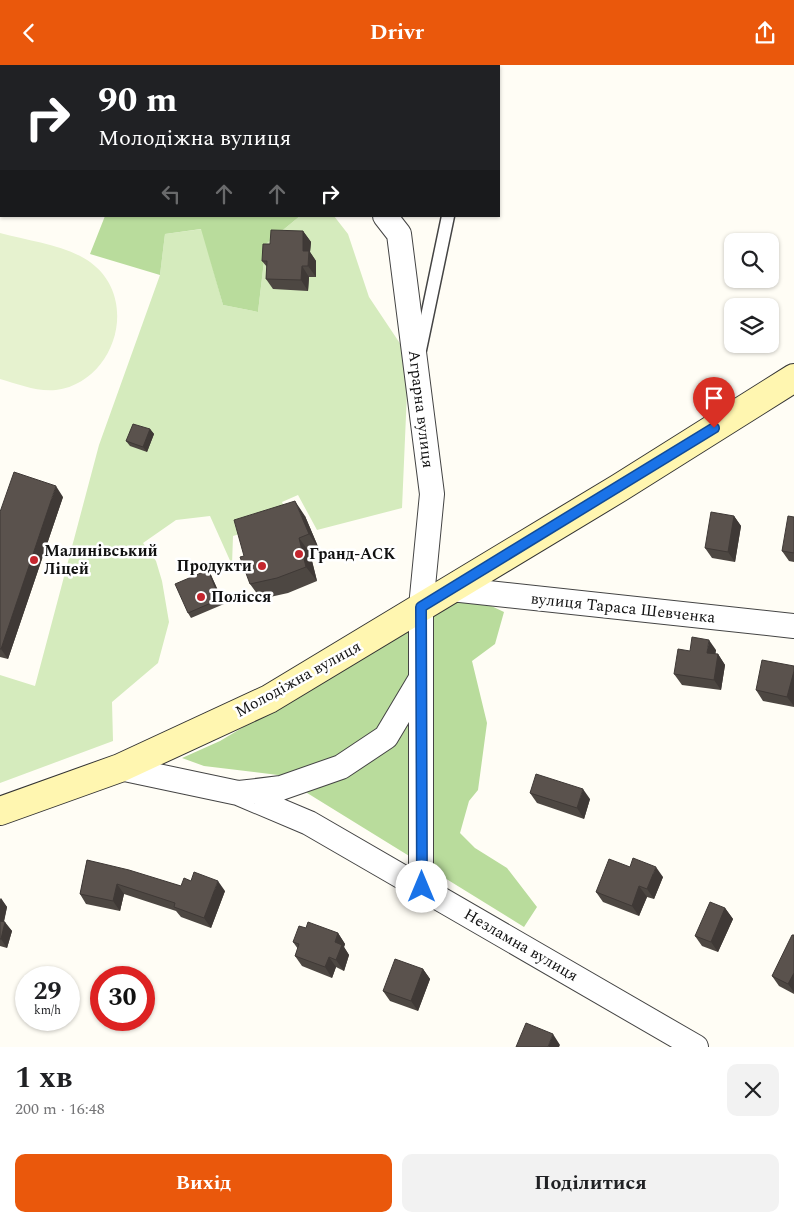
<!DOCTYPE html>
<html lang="uk">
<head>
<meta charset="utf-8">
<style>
	body { margin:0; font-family:Spectral,serif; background:#f2f2f2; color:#202124; height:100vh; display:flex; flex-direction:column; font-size:19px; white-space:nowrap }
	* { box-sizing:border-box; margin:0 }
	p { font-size:16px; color:#757577 }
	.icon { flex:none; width:28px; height:28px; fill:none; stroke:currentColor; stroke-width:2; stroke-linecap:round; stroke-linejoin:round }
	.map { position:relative; height:982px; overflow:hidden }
	.sheet { display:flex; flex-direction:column; background:#fff; flex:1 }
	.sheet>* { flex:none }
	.guide { position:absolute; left:0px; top:0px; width:500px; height:152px; box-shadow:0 1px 4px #0004; background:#202124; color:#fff; overflow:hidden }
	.fabs { position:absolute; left:724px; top:168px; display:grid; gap:10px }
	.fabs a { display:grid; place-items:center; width:55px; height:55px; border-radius:10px; background:#fff; box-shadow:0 1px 4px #0004; font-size:25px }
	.speed { position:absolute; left:15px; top:901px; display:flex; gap:10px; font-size:25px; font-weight:700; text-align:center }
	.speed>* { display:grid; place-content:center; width:65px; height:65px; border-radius:50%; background:#fff; box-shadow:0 1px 4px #0004; line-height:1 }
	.speed small { font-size:12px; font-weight:400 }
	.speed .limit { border:8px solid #d22; background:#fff; color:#111 }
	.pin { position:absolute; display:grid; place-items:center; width:42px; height:42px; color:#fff; margin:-51px -21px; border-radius:50% 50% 50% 0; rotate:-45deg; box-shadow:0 0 5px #0007 }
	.pin .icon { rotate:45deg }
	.me { position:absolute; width:55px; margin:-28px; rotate:0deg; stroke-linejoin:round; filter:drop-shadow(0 0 4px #0008) }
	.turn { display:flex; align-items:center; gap:18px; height:105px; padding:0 15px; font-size:22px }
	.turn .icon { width:65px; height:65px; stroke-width:2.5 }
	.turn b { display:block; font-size:35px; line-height:42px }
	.lanes { display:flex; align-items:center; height:48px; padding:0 15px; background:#0003; justify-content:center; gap:25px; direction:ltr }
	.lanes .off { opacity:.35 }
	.round { display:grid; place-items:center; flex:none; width:52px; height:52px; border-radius:10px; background:#f2f2f2 }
	.overview { display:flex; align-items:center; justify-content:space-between; height:85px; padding:0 15px }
	h1 { font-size:30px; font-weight:700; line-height:38px }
	.cta { display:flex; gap:10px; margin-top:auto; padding:10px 15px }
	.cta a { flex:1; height:58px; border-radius:10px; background:#ea580c; color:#fff; font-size:20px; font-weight:700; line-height:58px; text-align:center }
	.cta a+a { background:#f2f2f2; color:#202124 }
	header { display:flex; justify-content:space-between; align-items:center; height:65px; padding:0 15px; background:#ea580c; color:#fff; font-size:22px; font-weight:700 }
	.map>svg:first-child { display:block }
	.green { fill:#d5ebbd }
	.forest { fill:#b9dc9c }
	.pitch { fill:#e6f2cf }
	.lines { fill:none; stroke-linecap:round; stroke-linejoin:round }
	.lane-casing { stroke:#444; stroke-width:15 }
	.street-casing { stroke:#444; stroke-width:26 }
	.secondary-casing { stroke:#333; stroke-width:30 }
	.lane { stroke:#fff; stroke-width:12 }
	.street { stroke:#fff; stroke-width:24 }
	.secondary { stroke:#fff6b0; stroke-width:28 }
	.wall { fill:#4d4742 }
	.shaded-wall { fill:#3f3936 }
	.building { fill:#5a524d; stroke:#3f3936 }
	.route-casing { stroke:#114b97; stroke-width:12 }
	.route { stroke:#1a73e8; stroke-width:9 }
	.poi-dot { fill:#c4262e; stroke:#fff; stroke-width:2 }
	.labels { text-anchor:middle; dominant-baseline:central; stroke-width:5; stroke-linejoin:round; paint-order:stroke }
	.street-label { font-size:16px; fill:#111; stroke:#fff }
	.poi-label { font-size:16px; font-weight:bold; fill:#111; stroke:#fff; text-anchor:start }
</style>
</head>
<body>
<header><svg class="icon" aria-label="back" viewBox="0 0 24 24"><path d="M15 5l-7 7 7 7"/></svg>Drivr<svg class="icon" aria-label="share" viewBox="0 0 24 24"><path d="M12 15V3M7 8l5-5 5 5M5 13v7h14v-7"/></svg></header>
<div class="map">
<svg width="794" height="982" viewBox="0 0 794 982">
	<rect width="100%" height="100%" fill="#fffdf5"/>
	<path class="green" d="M 300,151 L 334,151 L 348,169 L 369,232 L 405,286 L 408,304 L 402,443 L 317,465 L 298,430 L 282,437 L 289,454 L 233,471 L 232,500 L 210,451 L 176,455 L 143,478 L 156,496 L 162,516 L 169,557 L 158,598 L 112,637 L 113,676 L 0,718 L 0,610 L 35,621 L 99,380 L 160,210 L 165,169 L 202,164 L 223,240 L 258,247 L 266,179 Z"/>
	<path class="forest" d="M 105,151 L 300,151 L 266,179 L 258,247 L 223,240 L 201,164 L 165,169 L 160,210 L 90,189 Z
		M 466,529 L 504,547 L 495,579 L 472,596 L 487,658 L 478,725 L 469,736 L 460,768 L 475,783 L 507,803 L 537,842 L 524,862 L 278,710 L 204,701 L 182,693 L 220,676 Z"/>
	<path class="pitch" d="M 0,168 C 29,176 66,180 90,197 C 141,234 115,317 56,325 C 37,327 18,319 0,314 Z"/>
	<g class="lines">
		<defs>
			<path id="lane" d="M 474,1 L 474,0
				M 420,285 L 448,151"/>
			<path id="street" d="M 208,0 L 209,1
				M 385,151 L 399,169 L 432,429 L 421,542 L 421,822
				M 451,524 L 794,561
				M 120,703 L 238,728 L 309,758 L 696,982
				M 239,728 L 281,723 L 341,702 L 386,672 L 420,615"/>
			<path id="secondary" d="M 0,746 L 120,703 L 269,634 L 619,423 L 794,313"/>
		</defs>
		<use href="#lane" class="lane-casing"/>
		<use href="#street" class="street-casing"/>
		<use href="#secondary" class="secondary-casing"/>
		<use href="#lane" class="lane"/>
		<use href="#street" class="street"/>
		<use href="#secondary" class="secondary"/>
	</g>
	<path class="wall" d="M 303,166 L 311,177 L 310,187 L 316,196 L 316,212 L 309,212 L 308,226 L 273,224 L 266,214 L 267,202 L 262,196 L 270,179 Z
		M 150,364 L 154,369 L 147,387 L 130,381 L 126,376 Z
		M 63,432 L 8,594 L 0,592 L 0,447 Z
		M 305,451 L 319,484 L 310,488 L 317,516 L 288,528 L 261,534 L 250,519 L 244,491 Z
		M 734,451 L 741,461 L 735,497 L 712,493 L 705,483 Z
		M 794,452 L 794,497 L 789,496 L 782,486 Z
		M 208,505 L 211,510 L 224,539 L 191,553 L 188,548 Z
		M 716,585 L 715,589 L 718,589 L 725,600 L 721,625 L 682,620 L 674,609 L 690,586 Z
		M 794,601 L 794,642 L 763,636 L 756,625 Z
		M 530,728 L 590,734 L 584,754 L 537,738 Z
		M 87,795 L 181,821 L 225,826 L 211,863 L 181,852 L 176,846 L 124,829 L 120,846 L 86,839 L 80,829 Z
		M 630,802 L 663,812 L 654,834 L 647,832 L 639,851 L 603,837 L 596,827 Z
		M 0,833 L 7,842 L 4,857 L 12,866 L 7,883 L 0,881 Z
		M 725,843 L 733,854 L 718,887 L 702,881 L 695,871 Z
		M 306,863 L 338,868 L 345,879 L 344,882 L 349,890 L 344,906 L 336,902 L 332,913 L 302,901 L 295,891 L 298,884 L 293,877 Z
		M 794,870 L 794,929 L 779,921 L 772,911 Z
		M 423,904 L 430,914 L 418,946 L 390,936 L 383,926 Z"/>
	<path class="shaded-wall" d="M 303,166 L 311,177 L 310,187 L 316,196 L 316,212 L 308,201 L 303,186 Z
		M 302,201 L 309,212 L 308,226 L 301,215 Z
		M 150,364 L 154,369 L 147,387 L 143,382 Z
		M 56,421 L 63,432 L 8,594 L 1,584 Z
		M 295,436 L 305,451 L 319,484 L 309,469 Z
		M 734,451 L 741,461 L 735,497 L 728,487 Z
		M 299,473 L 310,488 L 317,516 L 306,502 Z
		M 208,505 L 211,510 L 224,539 L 220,534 Z
		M 709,575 L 716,585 L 714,598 L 707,588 Z
		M 718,589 L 725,600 L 721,625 L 714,615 Z
		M 794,606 L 794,641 L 787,632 Z
		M 583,724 L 590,734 L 584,754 L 577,743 Z
		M 656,802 L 663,812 L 654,834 L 647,824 Z
		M 218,816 L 225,826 L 211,863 L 204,853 Z
		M 117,819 L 124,829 L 120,846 L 113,836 Z
		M 639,821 L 647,832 L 639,851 L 632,841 Z
		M 1,833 L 7,842 L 2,864 L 0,861 L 0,837 Z
		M 725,843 L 733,854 L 718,887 L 711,877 Z
		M 5,857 L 12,866 L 7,883 L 1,874 Z
		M 338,868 L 345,879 L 344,882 L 349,890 L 344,906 L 336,895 L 335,877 Z
		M 329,892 L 336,902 L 332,913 L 325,902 Z
		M 423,904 L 430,914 L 418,946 L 411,936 Z
		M 794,908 L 794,927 L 788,919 Z
		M 553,969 L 560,980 L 559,982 L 548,982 Z"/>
	<path class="building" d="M 271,165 L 303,166 L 303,186 L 309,186 L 308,201 L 302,201 L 301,215 L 266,214 L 267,196 L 262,196 L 263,179 L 270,179 Z
		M 133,359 L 150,364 L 143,382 L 126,376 Z
		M 14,407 L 56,421 L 1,584 L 0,584 L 0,447 Z
		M 295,436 L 309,469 L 299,473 L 306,502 L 277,513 L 250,519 L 240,492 L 244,491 L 234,455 Z
		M 711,447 L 734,451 L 728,487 L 705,483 Z
		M 788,451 L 794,452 L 794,488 L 782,486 Z
		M 208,505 L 220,534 L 188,548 L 175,519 Z
		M 692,572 L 709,575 L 707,588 L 718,589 L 714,615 L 674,609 L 678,584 L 690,586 Z
		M 762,595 L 794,601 L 794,606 L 787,632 L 756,625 Z
		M 536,709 L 583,724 L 577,743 L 530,728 Z
		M 633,793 L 656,802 L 647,824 L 639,821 L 632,841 L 596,827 L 609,794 L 630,802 Z
		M 87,795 L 129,805 L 181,821 L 184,813 L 191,816 L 194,807 L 218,816 L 204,853 L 174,842 L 175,838 L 117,819 L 113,836 L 80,829 Z
		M 710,837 L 725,843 L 711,877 L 695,871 Z
		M 0,856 L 5,857 L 1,874 L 0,874 Z
		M 308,857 L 338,868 L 335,877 L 342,880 L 336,895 L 329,892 L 325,902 L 295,891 L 299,879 L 293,877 L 299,861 L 306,863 Z
		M 792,870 L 794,870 L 794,908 L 788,919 L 772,911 Z
		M 395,894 L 423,904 L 411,936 L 383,926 Z
		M 526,958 L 553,969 L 548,982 L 516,982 Z"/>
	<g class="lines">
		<defs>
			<path id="route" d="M 422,822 L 421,542 L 714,363"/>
		</defs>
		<use href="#route" class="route-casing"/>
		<use href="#route" class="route"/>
	</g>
	<g class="poi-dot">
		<circle cx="299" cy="489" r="5"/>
		<circle cx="34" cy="495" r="5"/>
		<circle cx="262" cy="501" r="5"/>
		<circle cx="201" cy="532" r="5"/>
	</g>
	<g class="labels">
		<g class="street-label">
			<text transform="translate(421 344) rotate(83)">Аграрна вулиця</text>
			<text transform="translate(623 543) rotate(6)">вулиця Тараса Шевченка</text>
			<text transform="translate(298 614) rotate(-29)">Молодіжна вулиця</text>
			<text transform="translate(521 880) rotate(30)">Незламна вулиця</text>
		</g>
		<g class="poi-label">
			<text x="44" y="486">Малинівський<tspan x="44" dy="18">Ліцей</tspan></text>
			<text x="309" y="489">Гранд-АСК</text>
			<text x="252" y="501" text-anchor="end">Продукти</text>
			<text x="211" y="532">Полісся</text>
		</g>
	</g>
</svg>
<div class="fabs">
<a><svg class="icon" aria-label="search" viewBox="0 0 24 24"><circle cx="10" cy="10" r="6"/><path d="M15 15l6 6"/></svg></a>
<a><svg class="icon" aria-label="layers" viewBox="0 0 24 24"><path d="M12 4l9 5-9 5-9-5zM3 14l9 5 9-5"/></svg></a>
</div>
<div class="speed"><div>29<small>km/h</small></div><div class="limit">30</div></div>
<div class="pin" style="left:714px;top:363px;background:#d93025"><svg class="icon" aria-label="arrive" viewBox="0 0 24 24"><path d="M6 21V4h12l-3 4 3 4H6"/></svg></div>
<svg class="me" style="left:422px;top:822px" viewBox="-20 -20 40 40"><circle r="19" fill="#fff"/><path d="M0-13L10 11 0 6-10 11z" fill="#1a73e8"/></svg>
<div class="guide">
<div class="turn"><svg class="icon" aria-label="right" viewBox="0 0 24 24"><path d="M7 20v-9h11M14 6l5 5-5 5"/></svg><div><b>90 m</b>Молодіжна вулиця</div></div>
<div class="lanes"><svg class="icon off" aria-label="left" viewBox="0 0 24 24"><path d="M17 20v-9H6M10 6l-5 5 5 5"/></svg><svg class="icon off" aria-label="ahead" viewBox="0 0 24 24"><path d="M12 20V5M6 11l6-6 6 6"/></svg><svg class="icon off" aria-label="ahead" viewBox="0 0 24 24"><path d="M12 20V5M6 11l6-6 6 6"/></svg><svg class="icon" aria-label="right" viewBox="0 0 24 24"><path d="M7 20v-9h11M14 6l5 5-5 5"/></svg></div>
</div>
</div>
<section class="sheet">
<div class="overview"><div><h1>1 хв</h1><p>200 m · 16:48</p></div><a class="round"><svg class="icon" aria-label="close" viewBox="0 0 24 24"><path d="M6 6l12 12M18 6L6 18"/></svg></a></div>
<div class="cta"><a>Вихід</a><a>Поділитися</a></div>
</section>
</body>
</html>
